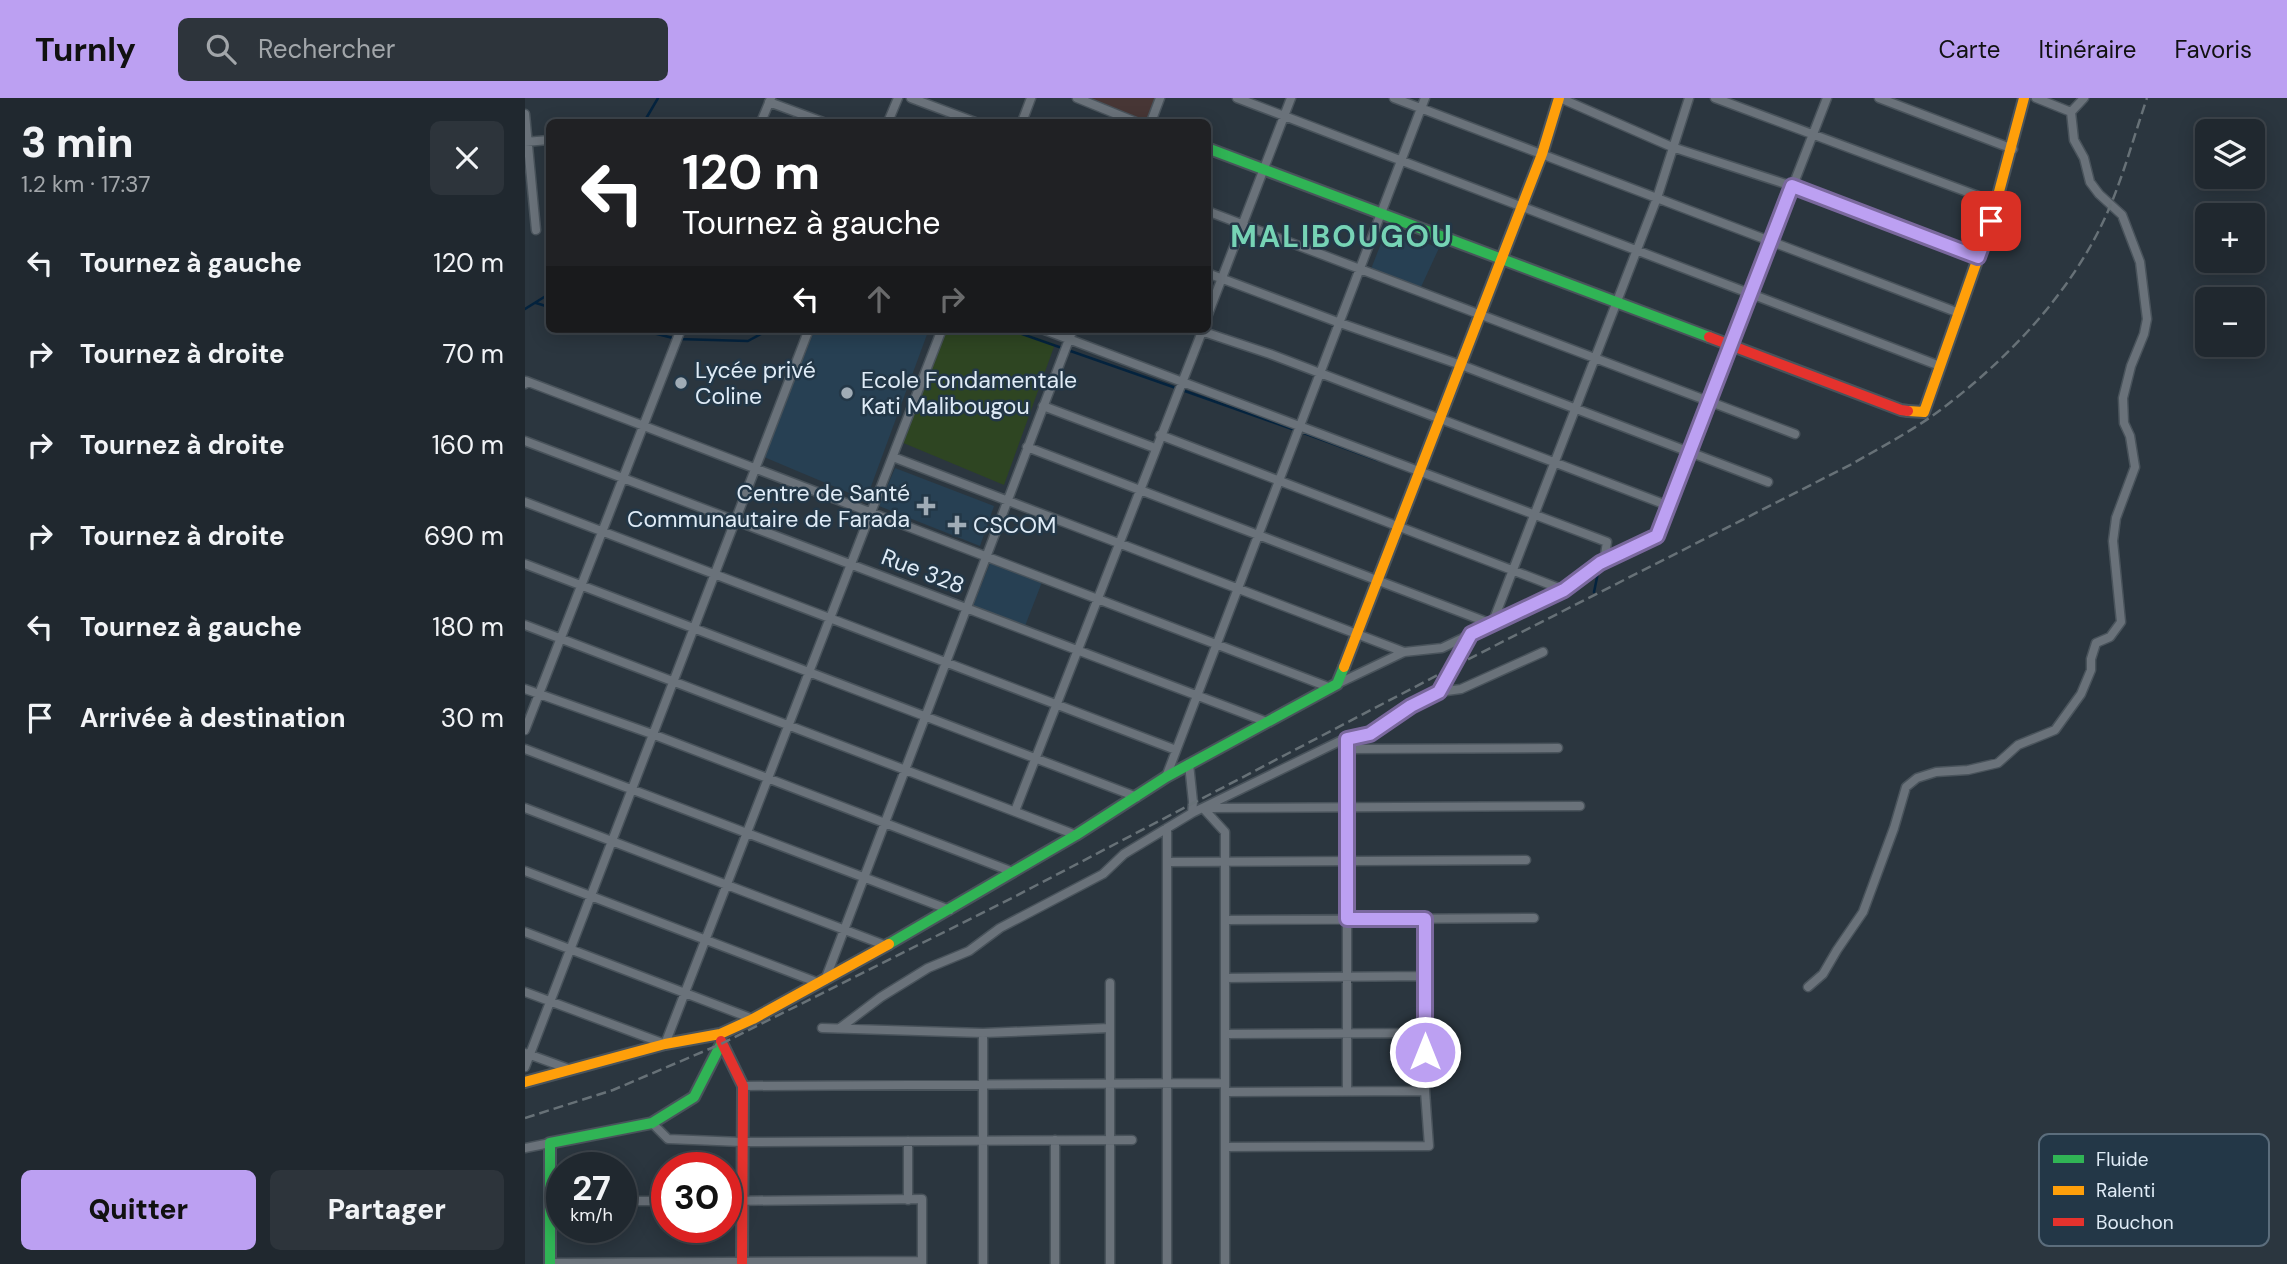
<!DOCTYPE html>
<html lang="fr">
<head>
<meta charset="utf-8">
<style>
	body { margin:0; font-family:"DM Sans",sans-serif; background:#2d343b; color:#f1f3f6; height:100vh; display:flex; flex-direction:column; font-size:26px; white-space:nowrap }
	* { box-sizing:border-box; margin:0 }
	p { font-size:23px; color:#a2a6aa }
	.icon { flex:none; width:38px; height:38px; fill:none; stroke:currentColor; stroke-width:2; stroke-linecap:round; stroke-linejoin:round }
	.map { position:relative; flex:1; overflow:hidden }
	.drawer { display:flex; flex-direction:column; background:#20282f; width:525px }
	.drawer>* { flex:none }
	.hud { position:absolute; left:21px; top:21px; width:665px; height:214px; border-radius:10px; box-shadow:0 4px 18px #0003,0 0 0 2px #3d444b; background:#202124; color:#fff; overflow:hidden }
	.fabs { position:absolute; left:1670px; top:21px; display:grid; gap:14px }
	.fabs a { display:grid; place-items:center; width:70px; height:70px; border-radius:10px; background:#20282f; box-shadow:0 4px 18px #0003,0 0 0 2px #3d444b; font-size:35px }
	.speed { position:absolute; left:21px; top:1054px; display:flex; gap:14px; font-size:35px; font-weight:700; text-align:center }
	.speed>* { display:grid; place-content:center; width:91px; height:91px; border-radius:50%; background:#20282f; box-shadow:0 4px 18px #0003,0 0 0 2px #3d444b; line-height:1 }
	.speed small { font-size:18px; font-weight:400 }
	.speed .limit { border:10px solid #d22; background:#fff; color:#111 }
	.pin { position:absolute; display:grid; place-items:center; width:60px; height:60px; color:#fff; margin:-30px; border-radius:14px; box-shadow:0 4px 10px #0006 }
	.me { position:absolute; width:77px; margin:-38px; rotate:0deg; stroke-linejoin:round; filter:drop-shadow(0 0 5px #0008) }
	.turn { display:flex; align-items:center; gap:24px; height:147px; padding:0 21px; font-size:32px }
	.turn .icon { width:91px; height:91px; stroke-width:2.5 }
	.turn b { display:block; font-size:49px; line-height:60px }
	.lanes { display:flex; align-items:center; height:66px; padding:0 21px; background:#0003; justify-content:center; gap:35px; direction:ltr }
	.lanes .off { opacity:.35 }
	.round { display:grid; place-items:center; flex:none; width:74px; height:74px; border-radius:10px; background:#2d343b }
	.headline { display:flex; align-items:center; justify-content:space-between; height:119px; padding:0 21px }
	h1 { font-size:42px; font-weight:800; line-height:52px }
	.primary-button { display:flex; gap:14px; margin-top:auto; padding:14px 21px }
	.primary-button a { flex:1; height:80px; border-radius:10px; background:#bca0f2; color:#111; font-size:28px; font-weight:800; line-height:80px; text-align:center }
	.primary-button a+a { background:#2d343b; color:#f1f3f6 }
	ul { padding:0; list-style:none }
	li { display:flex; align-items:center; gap:21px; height:91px; padding:0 21px }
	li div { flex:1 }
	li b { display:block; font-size:26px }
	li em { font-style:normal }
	header { display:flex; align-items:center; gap:42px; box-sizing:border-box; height:98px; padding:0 35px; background:#bca0f2; color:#111 }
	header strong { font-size:33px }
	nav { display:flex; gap:38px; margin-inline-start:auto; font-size:24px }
	.search { width:490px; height:63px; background:#2d343b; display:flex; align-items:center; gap:18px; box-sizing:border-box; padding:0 24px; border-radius:10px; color:#a2a6aa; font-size:26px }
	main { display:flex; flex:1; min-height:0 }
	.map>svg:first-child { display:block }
	.commercial { fill:#473635 }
	.built { fill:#274053 }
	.green { fill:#2e4522 }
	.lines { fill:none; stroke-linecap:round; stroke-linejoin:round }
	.stream { stroke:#04233e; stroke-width:2.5 }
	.street-casing { stroke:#49535b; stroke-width:11 }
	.fast-casing { stroke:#49535b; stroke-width:14 }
	.slow-casing { stroke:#49535b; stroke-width:14 }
	.jam-casing { stroke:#49535b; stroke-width:14 }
	.street { stroke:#6a727a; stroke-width:8 }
	.fast { stroke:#30b455; stroke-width:10 }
	.slow { stroke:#ff9f0a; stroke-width:10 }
	.jam { stroke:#e5322d; stroke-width:10 }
	.rail { stroke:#677177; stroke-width:2.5; stroke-dasharray:10 5; stroke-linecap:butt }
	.route-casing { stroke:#7a689d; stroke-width:18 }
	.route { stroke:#bca0f2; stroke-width:12 }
	.poi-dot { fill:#a0acb6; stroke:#233747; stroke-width:2.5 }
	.labels { text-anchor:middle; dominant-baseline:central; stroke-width:5; stroke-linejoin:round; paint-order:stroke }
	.poi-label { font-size:23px; fill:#dfebf6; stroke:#233747; text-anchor:start }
	.street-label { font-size:23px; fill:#dfebf6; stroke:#233747 }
	.district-label { font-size:30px; font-weight:bold; letter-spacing:2px; fill:#76d3b5; stroke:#233747 }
	.key { fill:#233747; stroke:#5b6d7c; stroke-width:2 }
	.key-label { font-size:19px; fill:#dfebf6 }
</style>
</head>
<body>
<header>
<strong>Turnly</strong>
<div class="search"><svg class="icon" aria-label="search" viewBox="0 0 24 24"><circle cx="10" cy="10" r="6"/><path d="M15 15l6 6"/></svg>Rechercher</div>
<nav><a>Carte</a><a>Itinéraire</a><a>Favoris</a></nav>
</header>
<main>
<section class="drawer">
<div class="headline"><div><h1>3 min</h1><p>1.2 km · 17:37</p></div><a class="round"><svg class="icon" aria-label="close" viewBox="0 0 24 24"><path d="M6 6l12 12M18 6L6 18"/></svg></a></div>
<ul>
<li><svg class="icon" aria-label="left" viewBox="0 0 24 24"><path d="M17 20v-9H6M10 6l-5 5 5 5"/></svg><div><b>Tournez à gauche</b></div><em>120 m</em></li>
<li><svg class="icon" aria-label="right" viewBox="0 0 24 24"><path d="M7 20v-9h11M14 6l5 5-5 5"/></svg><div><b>Tournez à droite</b></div><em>70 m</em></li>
<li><svg class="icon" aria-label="right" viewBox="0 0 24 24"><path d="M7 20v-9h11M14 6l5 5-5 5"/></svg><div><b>Tournez à droite</b></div><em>160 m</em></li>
<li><svg class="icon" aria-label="right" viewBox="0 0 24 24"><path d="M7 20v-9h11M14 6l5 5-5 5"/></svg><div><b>Tournez à droite</b></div><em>690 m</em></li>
<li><svg class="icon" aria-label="left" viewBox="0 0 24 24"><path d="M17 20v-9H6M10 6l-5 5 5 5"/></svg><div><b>Tournez à gauche</b></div><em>180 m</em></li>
<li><svg class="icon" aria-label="arrive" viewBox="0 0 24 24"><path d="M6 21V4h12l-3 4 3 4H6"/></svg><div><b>Arrivée à destination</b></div><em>30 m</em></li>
</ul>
<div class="primary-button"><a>Quitter</a><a>Partager</a></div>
</section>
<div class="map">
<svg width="1762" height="1166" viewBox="0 0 1762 1166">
	<rect width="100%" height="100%" fill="#2b363f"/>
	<path class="commercial" d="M 555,0 L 631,0 L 622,24 L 615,24 Z"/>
	<path class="built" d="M 862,130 L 914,150 L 896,189 L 846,171 Z
		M 290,231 L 404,231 L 341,402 L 239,359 Z
		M 370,370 L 469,408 L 455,448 L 354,408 Z
		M 465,465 L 517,484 L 500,528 L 448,508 Z"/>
	<path class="green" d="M 421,231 L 487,231 L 530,246 L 479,387 L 376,344 Z"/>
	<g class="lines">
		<path class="stream" d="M 119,24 L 133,0
			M 11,205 L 24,209
			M 0,211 L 24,196
			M 112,231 L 152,241 L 223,243 L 245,231
			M 483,231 L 651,290
			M 657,292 L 770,332
			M 776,334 L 852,362
			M 1069,494 L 1074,470"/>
		<defs>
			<path id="street" d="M 386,0 L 450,24
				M 552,0 L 611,24
				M 712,0 L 1415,268
				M 869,0 L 1434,215
				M 1035,0 L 1147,49 L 1267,88 L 1453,159
				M 1190,0 L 1472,105
				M 1354,0 L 1488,51
				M 1511,0 L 1546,14
				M 244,4 L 298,24
				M 0,16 L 11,132
				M 236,24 L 246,0
				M 363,24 L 373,0
				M 497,24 L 506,0
				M 626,24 L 635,0
				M 0,44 L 24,42
				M 682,113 L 1270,336
				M 682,175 L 815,225 L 936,267 L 1243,384
				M 682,219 L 766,0
				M 517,231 L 1082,444 L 1079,463
				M 670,231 L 745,256 L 1144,408
				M 0,286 L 1,283 L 806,590
				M 518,308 L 630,350
				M 635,337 L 1039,492
				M 0,343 L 742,624
				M 502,349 L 967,526 L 1132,100 L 1164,0
				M 368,359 L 879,554
				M 0,404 L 651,652
				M 0,466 L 612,699
				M 0,527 L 551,737
				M 812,586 L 879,554 L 917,550 L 1039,492 L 1075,465 L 1132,438 L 1302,0
				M 0,591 L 127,636 L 488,774
				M 914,594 L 946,536
				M 0,632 L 156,231
				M 0,651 L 425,812
				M 822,651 L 1033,650
				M 664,666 L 668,704 L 667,715
				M 641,679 L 900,0
				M 0,710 L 362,848
				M 678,710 L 700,734 L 700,1166
				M 681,710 L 1055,708
				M 490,713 L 678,231
				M 642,764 L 1001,762
				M 0,773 L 294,885
				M 700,822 L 1009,820
				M 0,834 L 228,921
				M 700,880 L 900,878
				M 300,882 L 548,231
				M 1283,889 L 1298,876 L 1312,852 L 1338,814 L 1369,730 L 1381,689 L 1392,680 L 1411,674 L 1443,672 L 1473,665 L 1493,647 L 1530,632 L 1556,596 L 1566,572 L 1566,561 L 1571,545 L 1585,539 L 1596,524 L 1588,443 L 1591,420 L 1610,369 L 1605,338 L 1599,325 L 1598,300 L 1606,268 L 1619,236 L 1622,221 L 1615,164 L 1597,117 L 1574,96 L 1565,84 L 1559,60 L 1549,42 L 1546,14 L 1559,0
				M 0,894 L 140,946 L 417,231
				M 297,930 L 458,935 L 585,930
				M 315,930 L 356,899 L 403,870 L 444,853 L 475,830 L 578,776 L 599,756 L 667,715 L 815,643 L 845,636 L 886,608 L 914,594 L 936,591 L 1018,554
				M 458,935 L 458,1166
				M 700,936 L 900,935
				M 0,955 L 44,971
				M 0,969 L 284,231
				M 218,988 L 700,985
				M 822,993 L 822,641
				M 700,994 L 900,993
				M 127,1025 L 143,1041 L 217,1044 L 607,1042
				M 700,1049 L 904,1048 L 900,993 L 900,821
				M 0,1050 L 25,1045
				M 383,1102 L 383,1043
				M 96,1103 L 142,1103
				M 201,1103 L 397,1101 L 397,1166
				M 25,1104 L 37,1104
				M 25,1165 L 397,1163
				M 530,1166 L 530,1042
				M 585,1166 L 585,885
				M 642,1166 L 642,730"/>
			<path id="fast" d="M 682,50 L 1184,239
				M 364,846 L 551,737 L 641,679 L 812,586 L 819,569
				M 25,1166 L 25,1045 L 127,1025 L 169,999 L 196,946"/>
			<path id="slow" d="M 1383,313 L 1399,314 L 1467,120 L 1499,0
				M 819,569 L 1017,56 L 1034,0
				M 0,984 L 140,946 L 195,936 L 228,921 L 364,846"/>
			<path id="jam" d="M 1184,239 L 1376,312 L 1383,313
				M 196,943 L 218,988 L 217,1166"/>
		</defs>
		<use href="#street" class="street-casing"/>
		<use href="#fast" class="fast-casing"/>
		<use href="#slow" class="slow-casing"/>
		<use href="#jam" class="jam-casing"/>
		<use href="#street" class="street"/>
		<use href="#fast" class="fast"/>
		<use href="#slow" class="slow"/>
		<use href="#jam" class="jam"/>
		<path class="rail" d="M 0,1020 L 88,992 L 196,946 L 489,799 L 928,569 L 1327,366 C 1356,349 1387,333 1414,313 C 1485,260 1552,189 1586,106 C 1600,72 1610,35 1622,0"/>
	</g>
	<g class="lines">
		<defs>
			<path id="route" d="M 900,954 L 900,821 L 822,821 L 822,641 L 845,636 L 886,608 L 914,594 L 946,536 L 1039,492 L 1075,465 L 1132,438 L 1267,88 L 1453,159 L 1466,123"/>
		</defs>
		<use href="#route" class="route-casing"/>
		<use href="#route" class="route"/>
	</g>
	<g class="poi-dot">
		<circle cx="156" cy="285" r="7"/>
		<circle cx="322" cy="295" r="7"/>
		<path d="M397.5 397.5h7v7h7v7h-7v7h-7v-7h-7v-7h7z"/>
		<path d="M428.5 416.5h7v7h7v7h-7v7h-7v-7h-7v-7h7z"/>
	</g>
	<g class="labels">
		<g class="poi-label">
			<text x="170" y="272">Lycée privé<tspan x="170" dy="26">Coline</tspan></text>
			<text x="336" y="282">Ecole Fondamentale<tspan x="336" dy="26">Kati Malibougou</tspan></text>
			<text x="385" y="395" text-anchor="end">Centre de Santé<tspan x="385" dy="26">Communautaire de Farada</tspan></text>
			<text x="448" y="427">CSCOM</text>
		</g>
		<g class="street-label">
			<text transform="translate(398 473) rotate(21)">Rue 328</text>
		</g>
		<g class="district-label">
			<text x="817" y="138">MALIBOUGOU</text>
		</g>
	</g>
	<rect x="1514" y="1036" width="230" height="112" rx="10" class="key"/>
	<rect x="1528" y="1057" width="31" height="8" fill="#30b455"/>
	<rect x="1528" y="1088" width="31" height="9" fill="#ff9f0a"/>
	<rect x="1528" y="1120" width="31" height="8" fill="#e5322d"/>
	<g class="key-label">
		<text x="1571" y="1068">Fluide</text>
		<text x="1571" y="1099">Ralenti</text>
		<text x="1571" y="1131">Bouchon</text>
	</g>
</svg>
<div class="fabs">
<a><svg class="icon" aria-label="layers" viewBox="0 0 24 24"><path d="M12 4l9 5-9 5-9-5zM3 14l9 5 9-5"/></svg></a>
<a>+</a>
<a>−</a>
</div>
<div class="speed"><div>27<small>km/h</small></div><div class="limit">30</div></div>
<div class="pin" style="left:1466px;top:123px;background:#d93025"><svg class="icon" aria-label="arrive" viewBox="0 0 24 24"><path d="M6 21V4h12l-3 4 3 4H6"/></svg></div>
<svg class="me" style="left:900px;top:954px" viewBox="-20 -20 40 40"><circle r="17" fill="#bca0f2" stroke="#fff" stroke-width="3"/><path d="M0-11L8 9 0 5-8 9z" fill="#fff"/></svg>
<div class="hud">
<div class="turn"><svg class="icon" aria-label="left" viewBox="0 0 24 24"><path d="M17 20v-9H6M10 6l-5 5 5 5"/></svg><div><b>120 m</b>Tournez à gauche</div></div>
<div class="lanes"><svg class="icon" aria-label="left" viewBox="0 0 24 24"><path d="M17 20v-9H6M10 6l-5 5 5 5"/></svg><svg class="icon off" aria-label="ahead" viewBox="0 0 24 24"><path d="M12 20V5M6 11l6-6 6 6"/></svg><svg class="icon off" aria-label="right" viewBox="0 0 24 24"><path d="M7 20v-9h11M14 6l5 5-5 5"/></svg></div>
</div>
</div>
</main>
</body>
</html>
